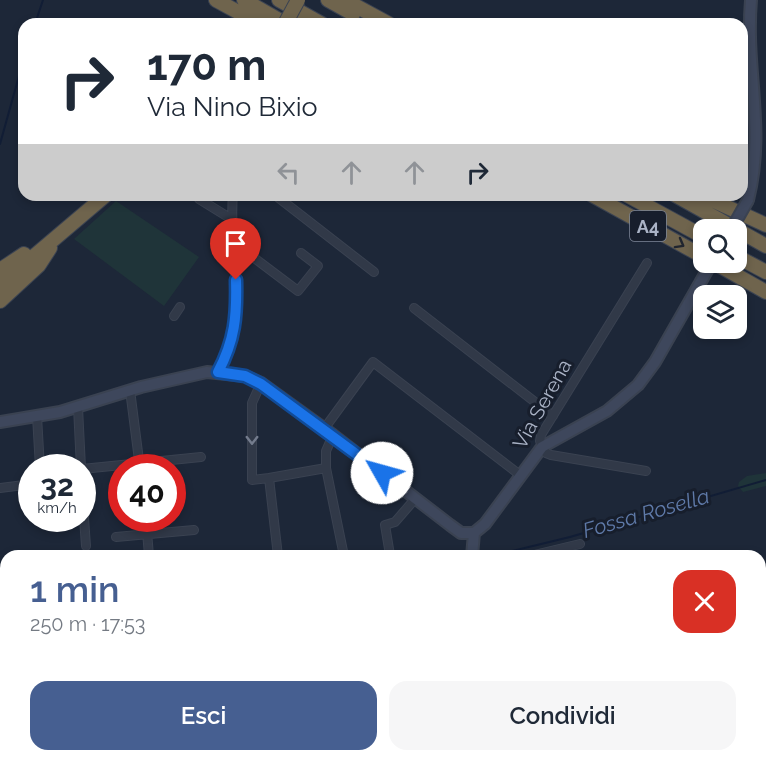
<!DOCTYPE html>
<html lang="it">
<head>
<meta charset="utf-8">
<style>
	body { margin:0; font-family:Raleway,sans-serif; background:#f6f6f7; color:#1f2937; height:100vh; display:flex; flex-direction:column; font-size:22px; white-space:nowrap }
	* { box-sizing:border-box; margin:0 }
	p { font-size:20px; color:#747a83 }
	.icon { flex:none; width:33px; height:33px; fill:none; stroke:currentColor; stroke-width:2; stroke-linecap:round; stroke-linejoin:round }
	.map { position:relative; flex:1; overflow:hidden }
	.side { position:absolute; left:0px; top:550px; width:766px; height:212px; display:flex; flex-direction:column; background:#fff; border-radius:18px 18px 0 0; box-shadow:0 3px 9px #0003 }
	.side>* { flex:none }
	.hud { position:absolute; left:18px; top:18px; width:730px; height:183px; border-radius:18px; box-shadow:0 3px 9px #0003; background:#fff; color:#1f2937; overflow:hidden }
	.buttons { position:absolute; left:693px; top:219px; display:grid; gap:12px }
	.buttons a { display:grid; place-items:center; width:54px; height:54px; border-radius:12px; background:#fff; box-shadow:0 3px 9px #0003; font-size:30px }
	.speed { position:absolute; left:18px; top:454px; display:flex; gap:12px; font-size:30px; font-weight:700; text-align:center }
	.speed>* { display:grid; place-content:center; width:78px; height:78px; border-radius:50%; background:#fff; box-shadow:0 3px 9px #0003; line-height:1 }
	.speed small { font-size:15px; font-weight:400 }
	.speed .limit { border:9px solid #d22; background:#fff; color:#111 }
	.pin { position:absolute; display:grid; place-items:center; width:51px; height:51px; color:#fff; margin:-62px -26px; border-radius:50% 50% 50% 0; rotate:-45deg; box-shadow:0 0 6px #0007 }
	.pin .icon { rotate:45deg }
	.me { position:absolute; width:66px; margin:-33px; rotate:308deg; stroke-linejoin:round; filter:drop-shadow(0 0 4px #0008) }
	.turn { display:flex; align-items:center; gap:21px; height:126px; padding:0 30px; font-size:27px }
	.turn .icon { width:78px; height:78px; stroke-width:2.5 }
	.turn b { display:block; font-size:42px; line-height:51px }
	.lanes { display:flex; align-items:center; height:57px; padding:0 30px; background:#0003; justify-content:center; gap:30px; direction:ltr }
	.lanes .off { opacity:.35 }
	.round { display:grid; place-items:center; flex:none; width:63px; height:63px; border-radius:18px; background:#f6f6f7 }
	.head { display:flex; align-items:center; justify-content:space-between; height:102px; padding:0 30px }
	h1 { font-size:36px; font-weight:600; line-height:45px; color:#465f91 }
	.button { display:flex; gap:12px; margin-top:auto; padding:12px 30px }
	.button a { flex:1; height:69px; border-radius:18px; background:#465f91; color:#fff; font-size:24px; font-weight:600; line-height:69px; text-align:center }
	.button a+a { background:#f6f6f7; color:#1f2937 }
	.map>svg:first-child { display:block }
	.green { fill:#1f3439 }
	.lines { fill:none; stroke-linecap:round; stroke-linejoin:round }
	.stream { stroke:#111d35; stroke-width:2 }
	.street-casing { stroke:#3a4251; stroke-width:10 }
	.secondary-casing { stroke:#3a4251; stroke-width:14 }
	.highway-casing { stroke:#3b4352; stroke-width:16 }
	.street { stroke:#313948; stroke-width:8 }
	.secondary { stroke:#3e475c; stroke-width:10 }
	.highway { stroke:#6f644d; stroke-width:14 }
	.secondary-bridge-casing { stroke:#3a4251; stroke-width:14; stroke-linecap:butt }
	.highway-bridge-casing { stroke:#3b4352; stroke-width:16; stroke-linecap:butt }
	.secondary-bridge { stroke:#3e475c; stroke-width:10 }
	.highway-bridge { stroke:#6f644d; stroke-width:14 }
	.oneway { stroke:#20252f }
	.oneway2 { stroke:#747c8d }
	.route-casing { stroke:#114b97; stroke-width:15 }
	.route { stroke:#1a73e8; stroke-width:10 }
	.labels { text-anchor:middle; dominant-baseline:central; stroke-width:6; stroke-linejoin:round; paint-order:stroke }
	.shield { fill:#171e2c; stroke:#7e8698; stroke-width:1.5 }
	.shield-label { font-size:18px; font-weight:bold; fill:#aab3c6 }
	.street-label { font-size:20px; fill:#aab3c6; stroke:#171e2c }
	.water-label { font-size:21px; font-style:italic; fill:#5f7aa9; stroke:#171e2c }
</style>
</head>
<body>
<div class="map">
<svg width="766" height="761" viewBox="0 0 766 761">
	<rect width="100%" height="100%" fill="#1d2738"/>
	<path class="green" d="M 116,201 L 199,257 L 164,306 L 74,239 Z
		M 766,473 L 766,486 L 743,492 L 738,486 L 739,482 L 747,476 Z
		M 134,756 L 235,756 L 229,761 L 128,761 Z"/>
	<g class="lines">
		<path class="stream" d="M 35,24 L 43,0
			M 0,144 L 24,58
			M 491,556 L 570,537 L 766,480
			M 760,630 L 766,629
			M 106,761 L 112,756
			M 341,761 L 351,756"/>
		<defs>
			<path id="street" d="M 275,195 L 374,272
				M 199,199 L 233,220
				M 233,242 L 298,291 L 318,266 L 301,253
				M 414,308 L 553,416
				M 174,316 L 180,307
				M 218,372 C 222,364 227,356 230,347 C 246,298 228,245 233,195
				M 261,383 L 252,403 L 252,480 L 269,478
				M 130,390 L 140,468
				M 78,407 L 81,468
				M 37,416 L 40,468
				M 324,429 L 373,362 L 520,475
				M 333,435 L 326,451 L 326,468 L 344,556
				M 82,469 L 201,457
				M 646,471 L 551,455 L 546,453 L 540,441 L 541,435 L 647,263
				M 0,488 L 32,484
				M 82,490 L 86,546
				M 146,519 L 149,556
				M 116,537 L 194,530
				M 390,555 L 385,525 L 395,522 L 415,499
				M 278,556 L 269,478 L 326,468
				M 530,556 L 580,544
				M 760,576 L 766,576
				M 124,761 L 131,756"/>
			<path id="secondary" d="M 748,200 C 766,128 745,72 751,0
				M 0,422 L 60,412 L 141,387 L 207,372 L 245,376 L 261,383 L 333,435 L 450,525 L 461,533 L 474,533 L 485,524 L 542,447 L 607,411 L 638,385 L 655,362 L 712,262
				M 472,556 L 474,533
				M 240,761 L 246,756"/>
			<path id="highway" d="M 216,0 L 260,24
				M 244,0 L 286,24
				M 279,0 L 322,24
				M 328,0 L 353,14
				M 345,0 L 389,24
				M 592,195 L 704,257
				M 627,195 L 704,237
				M 675,195 L 766,246
				M 701,195 L 766,225
				M 736,256 L 766,272
				M 713,262 L 766,292
				M 0,270 L 24,254
				M 0,285 L 106,195
				M 0,301 L 39,265 L 50,248"/>
		</defs>
		<use href="#street" class="street-casing"/>
		<use href="#secondary" class="secondary-casing"/>
		<use href="#highway" class="highway-casing"/>
		<use href="#street" class="street"/>
		<use href="#secondary" class="secondary"/>
		<use href="#highway" class="highway"/>
		<defs>
			<path id="secondary-bridge" d="M 731,230 L 748,200"/>
			<path id="highway-bridge" d="M 285,24 L 298,0"/>
		</defs>
		<use href="#secondary-bridge" class="secondary-bridge-casing"/>
		<use href="#highway-bridge" class="highway-bridge-casing"/>
		<use href="#secondary-bridge" class="secondary-bridge"/>
		<use href="#highway-bridge" class="highway-bridge"/>
	</g>
	<defs><path id="oneway-chevron" d="M-2-3.5L2.5 0L-2 3.5" fill="none" stroke-width="1.6" stroke-linecap="round" stroke-linejoin="round" transform="scale(1.5)"/></defs>
	<use class="oneway" href="#oneway-chevron" transform="translate(680 244) rotate(29)"/>
	<use class="oneway2" href="#oneway-chevron" transform="translate(252 440) rotate(90)"/>
	<g class="lines">
		<defs>
			<path id="route" d="M 236,280 C 237,316 235,340 218,372 L 245,376 L 261,384 L 382,473"/>
		</defs>
		<use href="#route" class="route-casing"/>
		<use href="#route" class="route"/>
	</g>
	<g class="labels">
		<rect class="shield" x="630" y="211" width="36" height="30" rx="4.5"/>
		<g class="shield-label">
			<text x="648" y="226">A4</text>
		</g>
		<g class="street-label">
			<text transform="translate(542 404) rotate(-61)">Via Serena</text>
		</g>
		<g class="water-label">
			<text transform="translate(646 513) rotate(-16)">Fossa Rosella</text>
		</g>
	</g>
</svg>
<div class="buttons">
<a><svg class="icon" aria-label="search" viewBox="0 0 24 24"><circle cx="10" cy="10" r="6"/><path d="M15 15l6 6"/></svg></a>
<a><svg class="icon" aria-label="layers" viewBox="0 0 24 24"><path d="M12 4l9 5-9 5-9-5zM3 14l9 5 9-5"/></svg></a>
</div>
<div class="speed"><div>32<small>km/h</small></div><div class="limit">40</div></div>
<div class="pin" style="left:236px;top:280px;background:#d93025"><svg class="icon" aria-label="arrive" viewBox="0 0 24 24"><path d="M6 21V4h12l-3 4 3 4H6"/></svg></div>
<svg class="me" style="left:382px;top:473px" viewBox="-20 -20 40 40"><circle r="19" fill="#fff"/><path d="M0-13L10 11 0 6-10 11z" fill="#1a73e8"/></svg>
<div class="hud">
<div class="turn"><svg class="icon" aria-label="right" viewBox="0 0 24 24"><path d="M7 20v-9h11M14 6l5 5-5 5"/></svg><div><b>170 m</b>Via Nino Bixio</div></div>
<div class="lanes"><svg class="icon off" aria-label="left" viewBox="0 0 24 24"><path d="M17 20v-9H6M10 6l-5 5 5 5"/></svg><svg class="icon off" aria-label="ahead" viewBox="0 0 24 24"><path d="M12 20V5M6 11l6-6 6 6"/></svg><svg class="icon off" aria-label="ahead" viewBox="0 0 24 24"><path d="M12 20V5M6 11l6-6 6 6"/></svg><svg class="icon" aria-label="right" viewBox="0 0 24 24"><path d="M7 20v-9h11M14 6l5 5-5 5"/></svg></div>
</div>
<section class="side">
<div class="head"><div><h1>1 min</h1><p>250 m · 17:53</p></div><a class="round" style="background:#d93025;color:#fff"><svg class="icon" aria-label="close" viewBox="0 0 24 24"><path d="M6 6l12 12M18 6L6 18"/></svg></a></div>
<div class="button"><a>Esci</a><a>Condividi</a></div>
</section>
</div>
</body>
</html>
